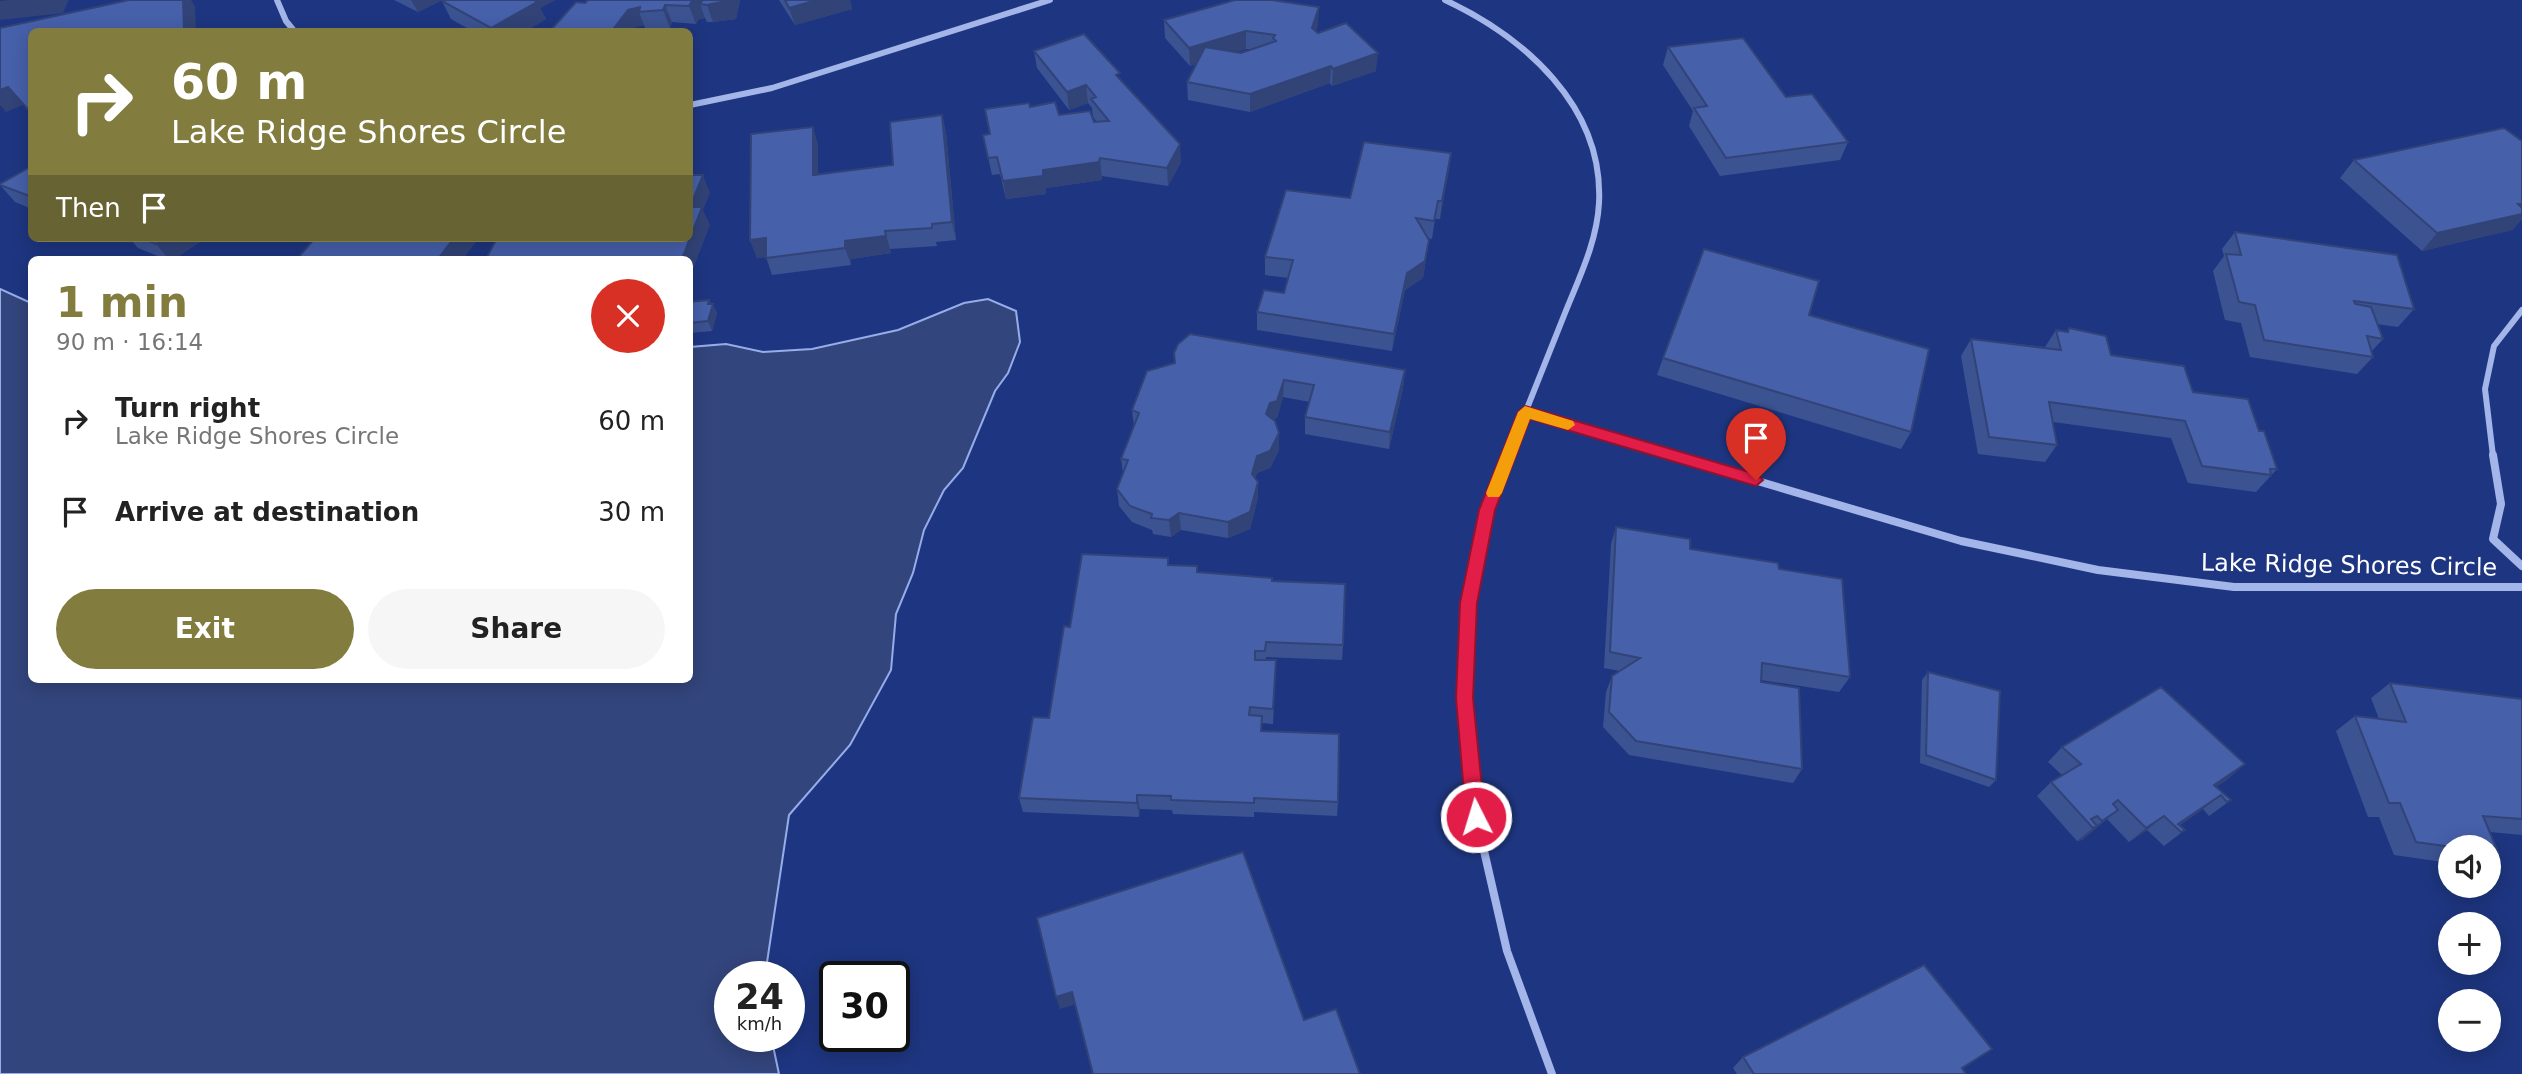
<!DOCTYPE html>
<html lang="en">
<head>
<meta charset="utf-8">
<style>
	body { margin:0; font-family:"DejaVu Sans",sans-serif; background:#f6f6f6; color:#222; height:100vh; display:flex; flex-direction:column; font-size:26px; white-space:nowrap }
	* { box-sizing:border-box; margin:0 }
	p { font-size:23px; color:#767676 }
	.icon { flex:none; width:38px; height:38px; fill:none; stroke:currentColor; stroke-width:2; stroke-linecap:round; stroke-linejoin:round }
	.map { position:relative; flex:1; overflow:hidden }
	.sheet { position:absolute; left:28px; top:256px; width:665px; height:427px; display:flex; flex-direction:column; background:#fff; border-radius:10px; box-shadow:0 4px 18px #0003 }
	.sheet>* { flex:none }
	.banner { position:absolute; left:28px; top:28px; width:665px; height:214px; border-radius:10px; box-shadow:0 4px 18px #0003; background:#827c3f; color:#fff; overflow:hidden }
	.tools { position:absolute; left:2438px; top:835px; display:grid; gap:14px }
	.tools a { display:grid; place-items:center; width:63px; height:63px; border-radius:50%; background:#fff; box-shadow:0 4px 18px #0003; font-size:35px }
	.speed { position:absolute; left:714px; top:961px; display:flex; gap:14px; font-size:35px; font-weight:700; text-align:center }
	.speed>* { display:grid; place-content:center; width:91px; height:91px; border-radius:50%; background:#fff; box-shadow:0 4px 18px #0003; line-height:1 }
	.speed small { font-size:18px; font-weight:400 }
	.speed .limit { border:4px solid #111; border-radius:10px; background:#fff; color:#111 }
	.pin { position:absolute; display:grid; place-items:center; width:60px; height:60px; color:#fff; margin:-72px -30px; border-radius:50% 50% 50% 0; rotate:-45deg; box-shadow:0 0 7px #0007 }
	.pin .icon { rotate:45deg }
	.me { position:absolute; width:77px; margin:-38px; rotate:355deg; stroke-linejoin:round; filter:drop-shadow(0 0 5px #0008) }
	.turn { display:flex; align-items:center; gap:24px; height:147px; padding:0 28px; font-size:32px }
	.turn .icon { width:91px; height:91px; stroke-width:2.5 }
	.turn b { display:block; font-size:49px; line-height:60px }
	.then { display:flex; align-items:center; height:66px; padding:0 28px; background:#0003; gap:14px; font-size:26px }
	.round { display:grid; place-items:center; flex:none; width:74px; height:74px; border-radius:37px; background:#f6f6f6 }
	.headline { display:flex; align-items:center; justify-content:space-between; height:119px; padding:0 28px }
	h1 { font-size:42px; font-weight:700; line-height:52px; color:#827c3f }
	.button { display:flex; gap:14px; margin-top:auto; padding:14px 28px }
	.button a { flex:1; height:80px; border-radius:42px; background:#827c3f; color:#fff; font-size:28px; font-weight:700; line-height:80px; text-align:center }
	.button a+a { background:#f6f6f6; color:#222 }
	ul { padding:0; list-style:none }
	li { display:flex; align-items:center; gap:21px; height:91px; padding:0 28px }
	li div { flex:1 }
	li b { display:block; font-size:26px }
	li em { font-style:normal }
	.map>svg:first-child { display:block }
	.water { fill:#33457d; stroke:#96adea; stroke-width:2 }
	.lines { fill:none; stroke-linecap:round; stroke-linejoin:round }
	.street-far1 { stroke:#a3b5e9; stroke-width:6 }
	.street { stroke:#a3b5e9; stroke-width:8 }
	.wall { fill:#3c5392; fill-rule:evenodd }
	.shaded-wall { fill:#314377 }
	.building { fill:#4660aa; stroke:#314377; stroke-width:2 }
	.route { fill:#e11d48; stroke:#92132f; stroke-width:2 }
	.slow { fill:#f59e0b }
	.labels { text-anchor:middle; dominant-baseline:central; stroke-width:5; stroke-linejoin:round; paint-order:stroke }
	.street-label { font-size:24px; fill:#fff; stroke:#1e3681 }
</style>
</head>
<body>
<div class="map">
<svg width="2522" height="1074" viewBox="0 0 2522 1074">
	<rect width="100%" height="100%" fill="#1e3681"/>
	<path class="water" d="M 0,289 L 31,303 L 32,679 L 690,679 L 690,347 L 726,344 L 763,352 L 812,349 L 898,330 L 964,303 L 988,299 L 1016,311 L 1020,342 L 1008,373 L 995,391 L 963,468 L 944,490 L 924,530 L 913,573 L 896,614 L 891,670 L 850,745 L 789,815 L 765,976 L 730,976 L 730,1036 L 771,1036 L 779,1074 L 0,1074 Z"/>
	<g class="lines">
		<path class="street-far1" d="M 277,0 L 286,21 L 295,32
			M 1445,0 C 1524,37 1604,106 1599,203 C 1597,242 1579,278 1565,313 C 1546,361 1527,409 1508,456
			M 690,105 L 772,88 L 1050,0
			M 1525,412 L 1675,456
			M 2493,456 L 2485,389 L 2494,346 L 2522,310"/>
		<path class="street" d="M 1509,455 L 1487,510 L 1468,603 L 1464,698 L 1476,816 L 1507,951 L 1552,1074
			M 1669,455 L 1961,541 L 2098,570 L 2234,587 L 2522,587
			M 2493,455 L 2501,504 L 2493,539 L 2522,566"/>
	</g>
	<path class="wall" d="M 394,0 L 442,0 L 418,12 Z
		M 445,0 L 555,0 L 540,8 L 546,19 L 524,32 L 474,32 L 451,19 L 442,1 Z
		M 740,0 L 736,19 L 713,22 L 707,22 L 705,18 L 699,19 L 696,24 L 672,22 L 670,28 L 646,30 L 644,25 L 635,27 L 585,3 Z
		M 779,0 L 850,0 L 852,9 L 795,25 Z
		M 1164,20 L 1318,24 L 1316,31 L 1376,71 L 1332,86 L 1330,83 L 1250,112 L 1188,100 L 1187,82 L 1197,64 L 1190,66 L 1165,38 ZM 1246,49 L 1251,49 L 1241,53 L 1235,52 Z
		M 1668,47 L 1786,97 L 1848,142 L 1840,160 L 1720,176 L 1689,126 L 1693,111 L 1663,65 Z
		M 1034,51 L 1121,79 L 1181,162 L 1168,186 L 1102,176 L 1102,180 L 1046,188 L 1046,194 L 1006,199 L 1000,174 L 992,175 L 983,135 L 990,134 L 1030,107 L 1059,115 L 1097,122 L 1093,117 L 1092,108 L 1088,103 L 1069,110 L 1037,68 Z
		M 942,115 L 946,133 L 956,240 L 936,242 L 937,246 L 890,249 L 891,253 L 851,259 L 851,265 L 772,275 L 766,257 L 757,258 L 750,240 L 818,144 L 818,174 L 893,165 Z
		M 2522,141 L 2522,219 L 2512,230 L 2422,251 L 2340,178 L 2354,160 Z
		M 1451,153 L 1440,219 L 1435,219 L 1432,239 L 1428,238 L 1429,240 L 1423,278 L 1405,290 L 1392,351 L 1257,330 L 1257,312 L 1284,293 L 1289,278 L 1265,275 L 1265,257 L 1350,198 Z
		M 32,166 L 32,209 L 15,202 L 0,185 L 0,184 Z
		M 2235,232 L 2414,309 L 2398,327 L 2377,324 L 2383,339 L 2371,352 L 2373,357 L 2357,374 L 2250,357 L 2241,323 L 2225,320 L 2213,271 L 2224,256 L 2222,249 Z
		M 129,238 L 206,238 L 174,259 L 165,259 L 138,248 Z
		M 709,300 L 717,313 L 712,331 L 690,333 L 690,302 Z
		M 2069,328 L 2111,355 L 2193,392 L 2259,431 L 2277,469 L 2256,492 L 2188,483 L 2171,438 L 2053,422 L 2057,445 L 2045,462 L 1978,454 L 1961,356 L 1971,339 L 2045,347 L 2056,330 L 2067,331 Z
		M 1663,358 L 1911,432 L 1901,449 L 1657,375 Z
		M 1405,370 L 1403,388 L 1389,449 L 1305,434 L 1305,417 L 1310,402 L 1283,397 L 1277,418 L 1273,419 L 1279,450 L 1270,468 L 1257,473 L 1255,478 L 1258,498 L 1250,529 L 1228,538 L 1181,530 L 1171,537 L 1153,534 L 1152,530 L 1132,522 L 1119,506 L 1117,489 L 1123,473 L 1121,459 L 1134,427 L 1132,410 L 1147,371 Z
		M 1616,527 L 1690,549 L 1779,569 L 1850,677 L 1839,692 L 1761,680 L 1761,682 L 1802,769 L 1793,783 L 1629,755 L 1603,727 L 1606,692 L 1612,676 L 1620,671 L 1604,668 L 1611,544 Z
		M 1169,565 L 1197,572 L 1272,581 L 1343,645 L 1342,660 L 1266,657 L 1266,660 L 1276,660 L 1273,724 L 1262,723 L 1262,731 L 1338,802 L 1337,816 L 1254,812 L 1254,817 L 1173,814 L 1172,810 L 1140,809 L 1139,817 L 1023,812 L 1019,798 L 1049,718 L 1070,627 Z
		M 1928,672 L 1996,780 L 1989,787 L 1920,763 L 1922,680 Z
		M 2390,683 L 2522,699 L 2522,835 L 2490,832 L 2499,854 L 2488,860 L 2488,847 L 2450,847 L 2450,863 L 2394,855 L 2379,817 L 2368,817 L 2336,731 L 2355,716 L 2379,719 L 2371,698 Z
		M 2062,747 L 2228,779 L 2216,787 L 2231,800 L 2209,816 L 2203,809 L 2180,825 L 2185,830 L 2164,846 L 2147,830 L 2129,842 L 2107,819 L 2082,840 L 2077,841 L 2037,796 L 2051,782 L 2062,775 L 2048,762 Z
		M 1743,1057 L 1977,1059 L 1962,1069 L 1966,1074 L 1737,1074 L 1733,1068 Z"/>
	<path class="shaded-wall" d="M 9,0 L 69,0 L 63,13 L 1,20 L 0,19 L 0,1 Z
		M 183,0 L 191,0 L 195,6 L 196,32 L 175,32 Z
		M 411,0 L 442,0 L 418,12 Z
		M 526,0 L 555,0 L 540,8 L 546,19 L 524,32 L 493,32 L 491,28 Z
		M 703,0 L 700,4 L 705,18 L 699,19 L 696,24 L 689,6 L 692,1 Z
		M 731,0 L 740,0 L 736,19 L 713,22 L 707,5 Z
		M 817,0 L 850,0 L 852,9 L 795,25 L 789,8 Z
		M 665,5 L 672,22 L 670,28 L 663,10 Z
		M 640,7 L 639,12 L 644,25 L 635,27 L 632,32 L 611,32 L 628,10 Z
		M 1319,7 L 1318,24 L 1312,46 L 1312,28 Z
		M 1246,31 L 1246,49 L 1190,66 L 1189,48 Z
		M 1378,53 L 1376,71 L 1332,86 L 1333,69 Z
		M 1331,66 L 1330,83 L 1250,112 L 1250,94 Z
		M 1086,85 L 1088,103 L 1069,110 L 1067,92 Z
		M 8,87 L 23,105 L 6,112 L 0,105 L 0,90 Z
		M 942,115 L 946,133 L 956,240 L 952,222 Z
		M 813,127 L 818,144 L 818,192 L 813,175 Z
		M 1180,144 L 1181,162 L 1168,186 L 1167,168 Z
		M 1451,153 L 1449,171 L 1440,219 L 1442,201 Z
		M 1100,158 L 1102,180 L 1046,188 L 1046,194 L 1006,199 L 1003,181 L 1043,170 Z
		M 703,175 L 710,193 L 703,210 L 710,225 L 690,277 L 690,259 L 682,259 L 690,207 Z
		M 2522,197 L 2522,219 L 2512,230 L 2422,251 L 2437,233 Z
		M 885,231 L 891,253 L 851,259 L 851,265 L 845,248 L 845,241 Z
		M 165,238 L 206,238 L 174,259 L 169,259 L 156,244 Z
		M 454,238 L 479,238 L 463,259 L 438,259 Z
		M 766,238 L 772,256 L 757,258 L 750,240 Z
		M 1429,240 L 1423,278 L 1405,290 L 1392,351 L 1394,334 L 1407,273 Z
		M 709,300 L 712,306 L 713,304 L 717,313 L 712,331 L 708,321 L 708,304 Z
		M 1405,370 L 1403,388 L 1389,449 L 1390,432 Z
		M 1284,380 L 1283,397 L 1277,418 L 1270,420 L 1266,414 L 1270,403 Z
		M 1279,433 L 1279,450 L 1270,468 L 1257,473 L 1252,491 L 1252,474 L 1257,456 Z
		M 1258,482 L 1258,498 L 1250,529 L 1228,538 L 1228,522 Z
		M 1179,513 L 1181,530 L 1171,537 L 1169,520 Z
		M 2245,764 L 2228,779 L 2197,799 L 2214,785 Z
		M 1137,795 L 1140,809 L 1139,817 L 1137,803 Z
		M 2221,795 L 2203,809 L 2176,827 L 2178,824 Z
		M 2118,810 L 2082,840 L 2077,841 L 2093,828 Z
		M 2164,816 L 2147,830 L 2129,842 L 2146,828 Z
		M 1072,992 L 1076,1004 L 1060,1009 L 1056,997 Z"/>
	<path class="building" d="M 129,0 L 183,0 L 184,29 L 175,32 L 32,32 L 32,114 L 8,87 L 0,90 L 0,28 Z
		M 445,0 L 534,0 L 537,2 L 491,28 L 442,1 Z
		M 588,0 L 701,0 L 692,1 L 689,6 L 665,5 L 663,10 L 639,12 L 640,7 L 628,10 L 611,32 L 549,32 L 576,2 L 585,3 Z
		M 703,0 L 731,0 L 707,5 L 700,4 Z
		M 785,0 L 817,0 L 789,8 Z
		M 1235,0 L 1272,0 L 1319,7 L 1312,28 L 1318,33 L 1346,23 L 1378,53 L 1333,69 L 1331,66 L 1250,94 L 1187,82 L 1205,47 L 1241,53 L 1276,41 L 1273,38 L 1275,35 L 1246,31 L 1189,48 L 1164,20 Z
		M 1084,34 L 1120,73 L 1116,75 L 1180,144 L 1167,168 L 1100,158 L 1099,162 L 1043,170 L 1043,176 L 1003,181 L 997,157 L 988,158 L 983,135 L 990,134 L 985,109 L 1029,103 L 1030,107 L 1055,102 L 1059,115 L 1090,111 L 1094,122 L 1109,121 L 1091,99 L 1096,97 L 1086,85 L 1067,92 L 1034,51 Z
		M 1743,38 L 1786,97 L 1812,94 L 1848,142 L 1726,158 L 1694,108 L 1707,106 L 1668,47 Z
		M 942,115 L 952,222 L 932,224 L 932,228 L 885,231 L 886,236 L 845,241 L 845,248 L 766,258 L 766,238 L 750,240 L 751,134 L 813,127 L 813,175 L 893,165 L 890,122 Z
		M 2504,128 L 2522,141 L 2522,204 L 2518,204 L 2522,208 L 2522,214 L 2437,233 L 2354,160 Z
		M 1364,142 L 1451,153 L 1442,201 L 1438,201 L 1434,221 L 1416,218 L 1429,240 L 1425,261 L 1407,273 L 1394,334 L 1257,312 L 1264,290 L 1284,293 L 1293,260 L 1265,257 L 1286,190 L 1350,198 Z
		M 32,166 L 32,197 L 0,185 L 0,184 Z
		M 690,175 L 703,175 L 690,207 L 702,207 L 682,259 L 486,259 L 497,238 L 690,238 Z
		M 2235,232 L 2397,255 L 2414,309 L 2354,301 L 2355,304 L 2371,307 L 2383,339 L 2367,336 L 2373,357 L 2264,340 L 2255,305 L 2239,302 L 2226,254 L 2241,255 Z
		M 142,238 L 165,238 L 156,244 Z
		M 315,238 L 454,238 L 438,259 L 297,259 Z
		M 1704,249 L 1819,281 L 1809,315 L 1929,349 L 1911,432 L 1663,358 Z
		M 709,300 L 708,304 L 713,304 L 708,321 L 690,323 L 690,302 Z
		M 2069,328 L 2106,336 L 2111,355 L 2184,366 L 2193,392 L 2248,399 L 2259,431 L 2264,431 L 2277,469 L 2270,469 L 2271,475 L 2202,466 L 2185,421 L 2049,402 L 2057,445 L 1989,437 L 1971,339 L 2061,350 L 2056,330 L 2068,332 Z
		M 1190,334 L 1405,370 L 1390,432 L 1305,417 L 1314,385 L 1284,380 L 1277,401 L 1270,403 L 1266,414 L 1275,421 L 1279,433 L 1270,451 L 1257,456 L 1252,474 L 1258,482 L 1250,512 L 1228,522 L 1179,513 L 1169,520 L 1151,518 L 1152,514 L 1130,506 L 1117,489 L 1128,460 L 1121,459 L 1139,413 L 1132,410 L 1147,371 L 1175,363 L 1174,353 L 1178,344 Z
		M 1616,527 L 1690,539 L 1690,549 L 1778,563 L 1779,569 L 1842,579 L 1850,677 L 1762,663 L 1761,682 L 1799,688 L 1802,769 L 1636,741 L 1609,712 L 1612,676 L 1640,658 L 1610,652 Z
		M 1082,554 L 1168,558 L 1168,565 L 1197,566 L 1197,572 L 1272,578 L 1272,581 L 1345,584 L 1343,645 L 1266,642 L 1265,651 L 1255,651 L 1255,660 L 1276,660 L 1273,709 L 1250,707 L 1249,715 L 1262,716 L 1261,731 L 1339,734 L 1338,802 L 1254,798 L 1254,803 L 1171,800 L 1171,796 L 1137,795 L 1137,803 L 1019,798 L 1033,717 L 1049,718 L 1064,626 L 1070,627 Z
		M 1928,672 L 2000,691 L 1996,780 L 1926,755 Z
		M 2390,683 L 2522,699 L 2522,819 L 2483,816 L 2499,854 L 2488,852 L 2488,847 L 2452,847 L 2416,842 L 2400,803 L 2389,803 L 2355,716 L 2406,722 Z
		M 2161,687 L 2245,764 L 2214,785 L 2231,800 L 2227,802 L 2221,795 L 2178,824 L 2185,830 L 2181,832 L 2164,816 L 2146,828 L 2118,800 L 2113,804 L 2118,810 L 2102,821 L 2097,816 L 2091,819 L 2097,826 L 2093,828 L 2051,782 L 2081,764 L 2062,747 Z
		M 1243,852 L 1304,1020 L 1336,1009 L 1360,1074 L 1093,1074 L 1072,992 L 1056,997 L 1037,918 Z
		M 1924,965 L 1992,1049 L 1962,1068 L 1966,1074 L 1754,1074 L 1743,1057 Z"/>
	<path class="route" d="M 1525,406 L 1756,474 L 1763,480 L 1756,486 L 1530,419 L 1495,510 L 1477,603 L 1473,698 L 1485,817 L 1482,823 L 1476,825 L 1469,823 L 1466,817 L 1456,698 L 1460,603 L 1479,510 L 1518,412 Z"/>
	<path class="slow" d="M 1525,406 L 1573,421 L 1575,425 L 1568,430 L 1530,419 L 1502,493 L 1499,497 L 1488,497 L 1486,493 L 1518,412 Z"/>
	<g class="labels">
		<g class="street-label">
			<text transform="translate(2349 565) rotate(1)">Lake Ridge Shores Circle</text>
		</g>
	</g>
</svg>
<div class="tools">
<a><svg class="icon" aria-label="sound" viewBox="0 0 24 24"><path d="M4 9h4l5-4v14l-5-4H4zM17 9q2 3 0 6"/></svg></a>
<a>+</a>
<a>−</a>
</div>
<div class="speed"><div>24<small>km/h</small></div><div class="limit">30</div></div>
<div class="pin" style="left:1756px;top:480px;background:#d93025"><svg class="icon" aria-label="arrive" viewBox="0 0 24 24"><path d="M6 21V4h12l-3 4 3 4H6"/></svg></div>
<svg class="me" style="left:1476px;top:817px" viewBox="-20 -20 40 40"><circle r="17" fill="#e11d48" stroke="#fff" stroke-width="3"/><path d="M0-11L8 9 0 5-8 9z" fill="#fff"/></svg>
<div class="banner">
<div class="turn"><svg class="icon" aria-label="right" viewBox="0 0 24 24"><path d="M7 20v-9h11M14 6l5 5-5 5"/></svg><div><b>60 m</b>Lake Ridge Shores Circle</div></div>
<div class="then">Then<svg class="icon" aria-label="arrive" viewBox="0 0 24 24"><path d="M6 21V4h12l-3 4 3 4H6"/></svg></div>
</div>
<section class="sheet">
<div class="headline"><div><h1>1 min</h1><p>90 m · 16:14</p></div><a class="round" style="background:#d93025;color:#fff"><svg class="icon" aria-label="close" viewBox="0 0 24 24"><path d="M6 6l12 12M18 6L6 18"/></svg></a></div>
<ul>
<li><svg class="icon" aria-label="right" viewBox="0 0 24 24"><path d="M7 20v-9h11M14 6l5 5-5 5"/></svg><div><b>Turn right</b><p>Lake Ridge Shores Circle</p></div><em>60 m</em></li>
<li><svg class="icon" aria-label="arrive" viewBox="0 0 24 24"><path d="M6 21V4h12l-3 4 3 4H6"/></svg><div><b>Arrive at destination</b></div><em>30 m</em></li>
</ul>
<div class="button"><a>Exit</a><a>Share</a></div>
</section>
</div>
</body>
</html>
